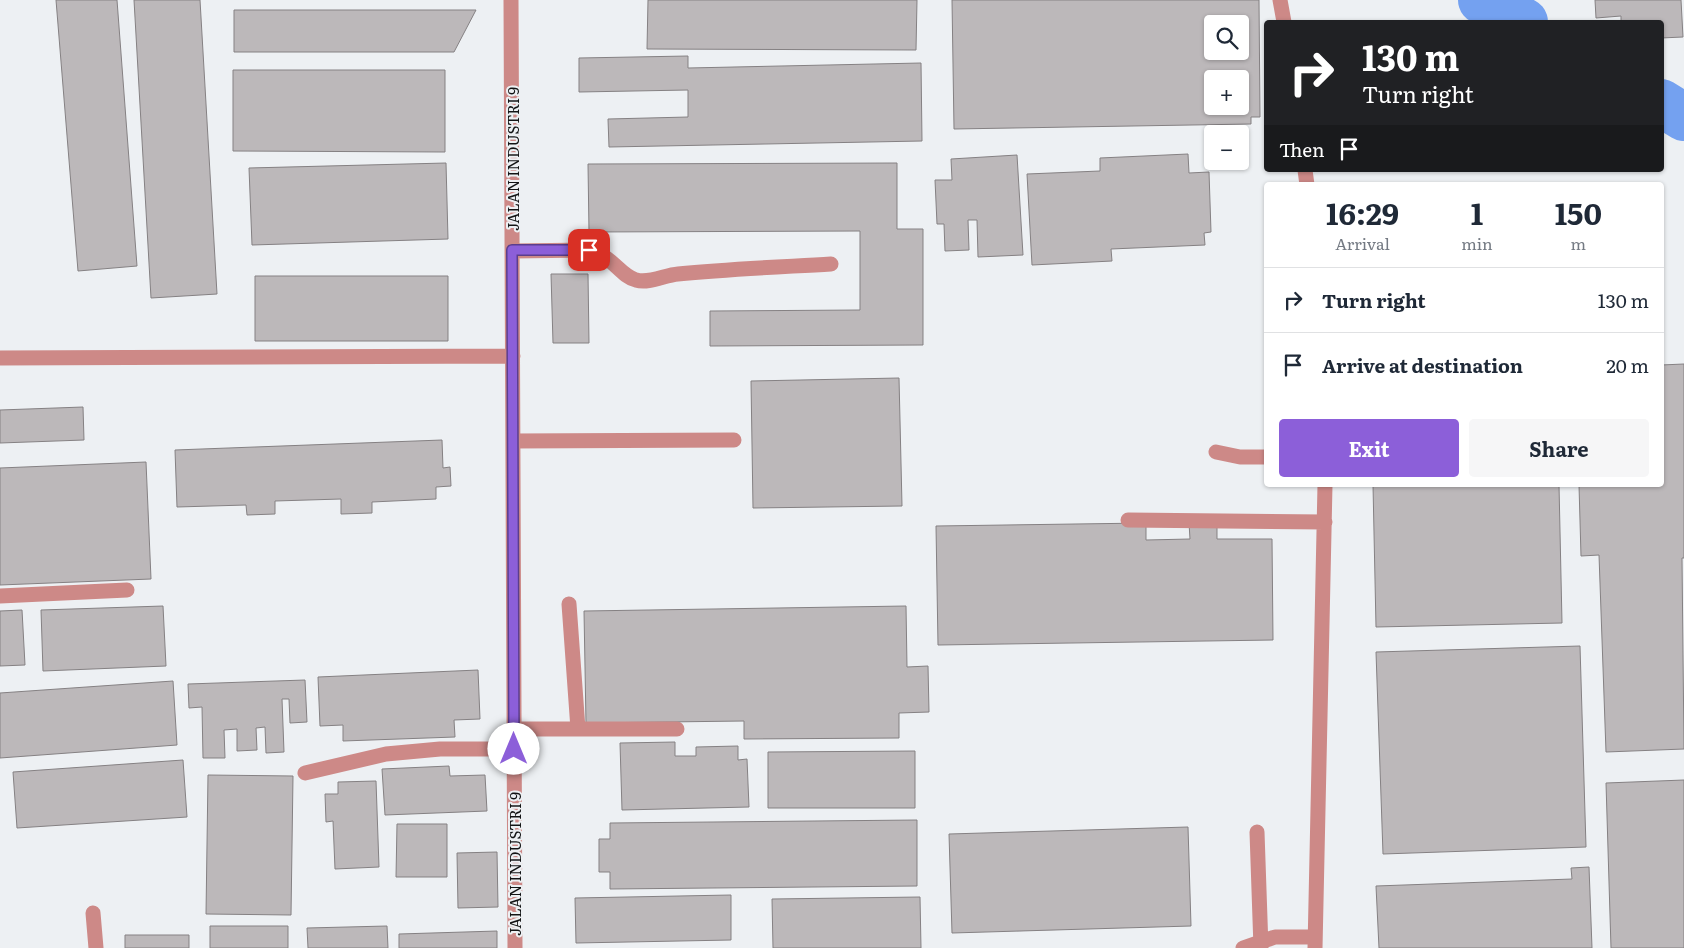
<!DOCTYPE html>
<html lang="en">
<head>
<meta charset="utf-8">
<style>
	body { margin:0; font-family:Literata,serif; background:#f6f6f7; color:#1f2937; height:100vh; display:flex; flex-direction:column; font-size:19px; white-space:nowrap }
	* { box-sizing:border-box; margin:0 }
	p { font-size:16px; color:#747a83 }
	.icon { flex:none; width:28px; height:28px; fill:none; stroke:currentColor; stroke-width:2; stroke-linecap:round; stroke-linejoin:round }
	.map { position:relative; flex:1; overflow:hidden }
	.sheet { position:absolute; left:1264px; top:182px; width:400px; height:305px; display:flex; flex-direction:column; background:#fff; border-radius:5px; box-shadow:0 1px 4px #0004 }
	.sheet>* { flex:none }
	.hud { position:absolute; left:1264px; top:20px; width:400px; height:152px; border-radius:5px; box-shadow:0 1px 4px #0004; background:#202124; color:#fff; overflow:hidden }
	.buttons { position:absolute; left:1204px; top:15px; display:grid; gap:10px }
	.buttons a { display:grid; place-items:center; width:45px; height:45px; border-radius:5px; background:#fff; box-shadow:0 1px 4px #0004; font-size:25px }
	.pin { position:absolute; display:grid; place-items:center; width:42px; height:42px; color:#fff; margin:-21px; border-radius:10px; box-shadow:0 2px 8px #0006 }
	.me { position:absolute; width:55px; margin:-28px; rotate:0deg; stroke-linejoin:round; filter:drop-shadow(0 0 4px #0008) }
	.turn { display:flex; align-items:center; gap:18px; height:105px; padding:0 15px; font-size:22px }
	.turn .icon { width:65px; height:65px; stroke-width:2.5 }
	.turn b { display:block; font-size:35px; line-height:42px }
	.then { display:flex; align-items:center; height:48px; padding:0 15px; background:#0003; gap:10px; font-size:19px }
	.eta { display:flex; justify-content:space-evenly; align-items:center; height:85px; text-align:center }
	.eta b { font-size:30px; font-weight:700; line-height:35px }
	.button { display:flex; gap:10px; margin-top:auto; padding:10px 15px }
	.button a { flex:1; height:58px; border-radius:5px; background:#8c5fd9; color:#fff; font-size:20px; font-weight:700; line-height:58px; text-align:center }
	.button a+a { background:#f6f6f7; color:#1f2937 }
	ul { padding:0; list-style:none }
	li { display:flex; align-items:center; gap:15px; height:65px; padding:0 15px; border-top:1px solid #e0e1e3 }
	li div { flex:1 }
	li b { display:block; font-size:19px }
	li em { font-style:normal }
	.map>svg:first-child { display:block }
	.lines { fill:none; stroke-linecap:round; stroke-linejoin:round }
	.river { stroke:#74a1f0; stroke-width:48 }
	.building { fill:#bcb8ba; stroke:#858183; fill-rule:evenodd }
	.minor { stroke:#cd8987; stroke-width:15 }
	.route-casing { stroke:#5b3e8d; stroke-width:12 }
	.route { stroke:#8c5fd9; stroke-width:9 }
	.labels { text-anchor:middle; dominant-baseline:central; stroke-width:4; stroke-linejoin:round; paint-order:stroke }
	.street-label { font-size:15px; fill:#121314; stroke:#edf0f3 }
</style>
</head>
<body>
<div class="map">
<svg width="1684" height="948" viewBox="0 0 1684 948">
	<rect width="100%" height="100%" fill="#edf0f3"/>
	<g class="lines">
		<path class="river" d="M 1482,0 L 1524,22
			M 1661,103 L 1684,117"/>
	</g>
	<path class="building" d="M 56,0 L 117,0 L 137,266 L 78,271 Z
		M 134,0 L 200,0 L 217,294 L 151,298 Z
		M 648,0 L 917,0 L 916,50 L 647,49 Z
		M 952,0 L 1259,0 L 1260,117 L 1251,117 L 1251,124 L 954,129 ZM 1212,24 L 1240,24 L 1240,51 L 1212,51 ZM 1212,79 L 1240,79 L 1240,106 L 1212,106 Z
		M 1595,0 L 1681,0 L 1683,37 L 1661,38 L 1661,22 L 1621,22 L 1621,16 L 1596,18 Z
		M 234,10 L 476,10 L 454,52 L 234,52 Z
		M 688,56 L 688,68 L 921,63 L 922,141 L 609,147 L 608,119 L 688,117 L 688,90 L 579,92 L 579,58 Z
		M 233,70 L 445,70 L 445,152 L 233,151 Z
		M 1188,154 L 1189,173 L 1209,172 L 1211,232 L 1204,233 L 1205,245 L 1111,249 L 1112,261 L 1032,265 L 1027,174 L 1100,171 L 1100,158 Z
		M 1017,155 L 1023,255 L 978,257 L 977,220 L 968,220 L 969,250 L 945,251 L 944,224 L 937,224 L 935,180 L 952,180 L 951,159 Z
		M 446,163 L 448,239 L 252,245 L 249,168 Z
		M 897,163 L 897,229 L 923,229 L 923,345 L 710,346 L 710,311 L 860,310 L 860,231 L 589,232 L 588,164 Z
		M 551,274 L 588,274 L 589,343 L 553,343 Z
		M 255,276 L 448,276 L 448,341 L 255,341 Z
		M 1684,364 L 1684,558 L 1682,558 L 1684,749 L 1606,752 L 1599,555 L 1581,556 L 1579,485 L 1661,485 L 1661,365 Z
		M 899,378 L 902,506 L 753,508 L 751,381 Z
		M 83,407 L 84,440 L 0,443 L 0,410 Z
		M 442,440 L 443,468 L 450,467 L 451,486 L 436,487 L 436,499 L 372,502 L 372,513 L 341,514 L 341,499 L 275,501 L 275,514 L 247,515 L 246,505 L 177,507 L 175,450 Z
		M 146,462 L 151,579 L 0,585 L 0,468 Z
		M 1373,485 L 1559,485 L 1562,623 L 1376,627 Z
		M 1217,522 L 1217,539 L 1272,539 L 1273,640 L 938,645 L 936,526 L 1146,523 L 1146,540 L 1190,539 L 1189,523 Z
		M 163,606 L 166,666 L 43,671 L 41,610 Z
		M 906,606 L 907,667 L 928,666 L 929,712 L 899,713 L 899,738 L 744,739 L 744,721 L 586,723 L 584,611 Z
		M 22,610 L 25,665 L 0,666 L 0,611 Z
		M 1580,646 L 1586,847 L 1383,854 L 1376,652 Z
		M 478,670 L 480,719 L 454,720 L 455,737 L 343,741 L 343,725 L 320,726 L 318,677 Z
		M 305,680 L 307,722 L 290,723 L 289,699 L 282,699 L 284,752 L 266,753 L 265,727 L 256,728 L 257,750 L 237,751 L 237,729 L 224,730 L 225,758 L 203,758 L 202,707 L 189,708 L 188,684 Z
		M 173,681 L 177,745 L 0,758 L 0,693 Z
		M 675,742 L 675,756 L 696,756 L 696,747 L 738,746 L 738,760 L 747,759 L 749,807 L 622,810 L 620,743 Z
		M 915,751 L 915,808 L 768,808 L 768,752 Z
		M 183,760 L 187,817 L 17,828 L 13,772 Z
		M 449,766 L 450,776 L 485,775 L 487,811 L 385,815 L 382,769 Z
		M 208,775 L 293,776 L 291,915 L 206,914 Z
		M 1684,780 L 1684,948 L 1611,948 L 1606,783 Z
		M 376,781 L 379,867 L 335,869 L 333,821 L 326,822 L 325,794 L 338,794 L 338,782 Z
		M 917,820 L 917,886 L 610,889 L 610,872 L 599,872 L 599,839 L 610,839 L 610,823 Z
		M 397,824 L 447,824 L 447,877 L 396,877 Z
		M 1188,827 L 1191,926 L 952,933 L 949,834 Z
		M 497,852 L 498,907 L 458,908 L 457,853 Z
		M 1589,867 L 1592,948 L 1379,948 L 1376,886 L 1572,879 L 1571,868 Z
		M 731,895 L 731,940 L 576,943 L 575,898 Z
		M 920,897 L 921,948 L 773,948 L 772,899 Z
		M 210,926 L 288,926 L 288,948 L 210,948 Z
		M 387,926 L 388,948 L 308,948 L 307,928 Z
		M 497,931 L 497,948 L 399,948 L 399,934 Z
		M 125,935 L 189,935 L 189,948 L 125,948 Z"/>
	<g class="lines">
		<path class="minor" d="M 511,0 L 515,948
			M 1280,0 L 1284,22
			M 1305,170 L 1307,185
			M 512,251 L 589,250 C 612,255 620,276 636,280 C 649,284 665,275 678,274 C 729,269 780,267 831,264
			M 0,358 L 513,356
			M 513,441 L 734,440
			M 1216,452 L 1240,457 L 1266,457
			M 1128,520 L 1325,522
			M 0,596 L 127,590
			M 569,604 L 578,729
			M 514,729 L 677,729
			M 305,773 L 386,754 L 440,749 L 514,749
			M 1257,832 L 1261,948
			M 93,913 L 96,948
			M 1243,948 L 1275,937 L 1315,937
			M 1315,948 L 1325,485"/>
	</g>
	<g class="lines">
		<defs>
			<path id="route" d="M 514,749 L 512,250 L 589,250"/>
		</defs>
		<use href="#route" class="route-casing"/>
		<use href="#route" class="route"/>
	</g>
	<g class="labels">
		<g class="street-label">
			<text transform="translate(512 159) rotate(-90)">JALAN INDUSTRI 9</text>
			<text transform="translate(514 864) rotate(-90)">JALAN INDUSTRI 9</text>
		</g>
	</g>
</svg>
<div class="buttons">
<a><svg class="icon" aria-label="search" viewBox="0 0 24 24"><circle cx="10" cy="10" r="6"/><path d="M15 15l6 6"/></svg></a>
<a>+</a>
<a>−</a>
</div>
<div class="pin" style="left:589px;top:250px;background:#d93025"><svg class="icon" aria-label="arrive" viewBox="0 0 24 24"><path d="M6 21V4h12l-3 4 3 4H6"/></svg></div>
<svg class="me" style="left:514px;top:749px" viewBox="-20 -20 40 40"><circle r="19" fill="#fff"/><path d="M0-13L10 11 0 6-10 11z" fill="#8c5fd9"/></svg>
<div class="hud">
<div class="turn"><svg class="icon" aria-label="right" viewBox="0 0 24 24"><path d="M7 20v-9h11M14 6l5 5-5 5"/></svg><div><b>130 m</b>Turn right</div></div>
<div class="then">Then<svg class="icon" aria-label="arrive" viewBox="0 0 24 24"><path d="M6 21V4h12l-3 4 3 4H6"/></svg></div>
</div>
<section class="sheet">
<div class="eta">
<div><b>16:29</b><p>Arrival</p></div>
<div><b>1</b><p>min</p></div>
<div><b>150</b><p>m</p></div>
</div>
<ul>
<li><svg class="icon" aria-label="right" viewBox="0 0 24 24"><path d="M7 20v-9h11M14 6l5 5-5 5"/></svg><div><b>Turn right</b></div><em>130 m</em></li>
<li><svg class="icon" aria-label="arrive" viewBox="0 0 24 24"><path d="M6 21V4h12l-3 4 3 4H6"/></svg><div><b>Arrive at destination</b></div><em>20 m</em></li>
</ul>
<div class="button"><a>Exit</a><a>Share</a></div>
</section>
</div>
</body>
</html>
